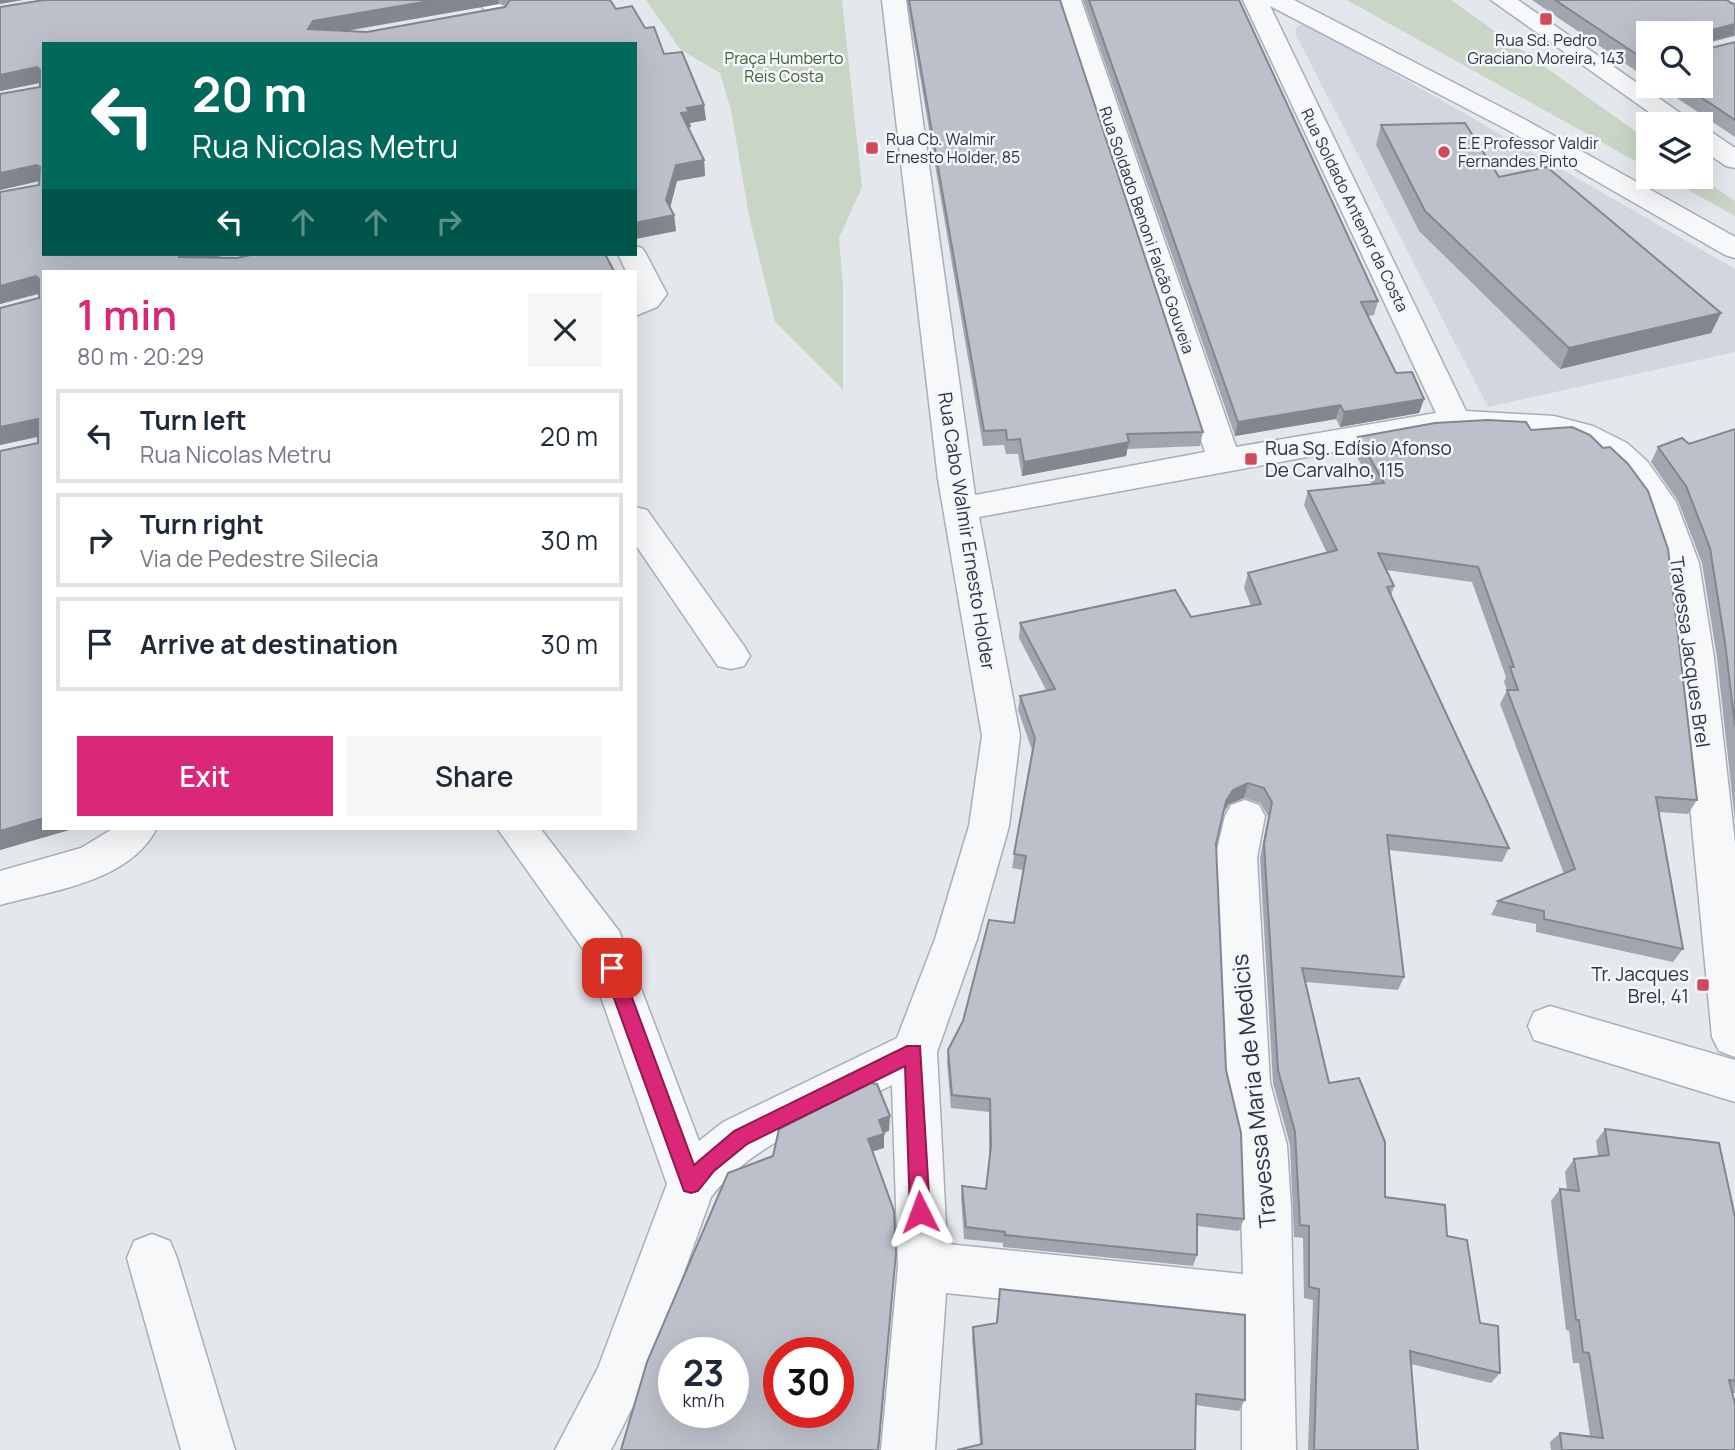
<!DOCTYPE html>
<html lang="en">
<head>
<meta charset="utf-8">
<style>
	body { margin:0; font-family:Manrope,sans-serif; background:#f6f6f7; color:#1f2937; height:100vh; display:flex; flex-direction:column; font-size:26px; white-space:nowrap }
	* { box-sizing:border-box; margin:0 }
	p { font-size:23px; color:#747a83 }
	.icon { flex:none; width:38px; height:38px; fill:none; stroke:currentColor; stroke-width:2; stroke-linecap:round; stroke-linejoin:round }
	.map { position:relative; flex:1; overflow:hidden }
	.drawer { position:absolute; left:42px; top:270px; width:595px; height:560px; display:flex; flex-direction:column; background:#fff; border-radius:0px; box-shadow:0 7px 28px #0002 }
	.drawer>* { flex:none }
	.top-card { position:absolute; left:42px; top:42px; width:595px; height:214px; border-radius:0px; box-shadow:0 7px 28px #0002; background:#00695c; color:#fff; overflow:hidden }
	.tools { position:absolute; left:1636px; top:21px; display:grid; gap:14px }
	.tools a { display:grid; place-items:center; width:77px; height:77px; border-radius:0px; background:#fff; box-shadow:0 7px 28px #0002; font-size:35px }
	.speed { position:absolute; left:658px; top:1337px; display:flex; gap:14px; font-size:35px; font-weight:700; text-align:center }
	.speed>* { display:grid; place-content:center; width:91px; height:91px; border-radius:50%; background:#fff; box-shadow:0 7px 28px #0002; line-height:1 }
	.speed small { font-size:18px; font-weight:400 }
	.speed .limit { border:10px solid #d22; background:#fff; color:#111 }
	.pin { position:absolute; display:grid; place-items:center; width:60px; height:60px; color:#fff; margin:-30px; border-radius:14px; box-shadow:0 4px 10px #0006 }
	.me { position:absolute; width:77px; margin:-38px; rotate:357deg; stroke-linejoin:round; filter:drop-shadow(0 0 5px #0008) }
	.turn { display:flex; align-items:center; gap:24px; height:147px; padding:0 35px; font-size:32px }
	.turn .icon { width:91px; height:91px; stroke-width:2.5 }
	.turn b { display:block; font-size:49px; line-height:60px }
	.lanes { display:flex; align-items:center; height:66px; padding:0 35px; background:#0003; justify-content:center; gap:35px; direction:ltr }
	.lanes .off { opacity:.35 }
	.round { display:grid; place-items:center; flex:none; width:74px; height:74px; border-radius:0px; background:#f6f6f7 }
	.summary { display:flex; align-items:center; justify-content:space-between; height:119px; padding:0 35px }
	h1 { font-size:42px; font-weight:600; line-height:52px; color:#db2777 }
	.action { display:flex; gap:14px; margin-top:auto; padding:14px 35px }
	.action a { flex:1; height:80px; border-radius:0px; background:#db2777; color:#fff; font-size:28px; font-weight:600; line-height:80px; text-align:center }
	.action a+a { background:#f6f6f7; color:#1f2937 }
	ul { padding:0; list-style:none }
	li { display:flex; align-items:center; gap:21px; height:94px; margin:0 14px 10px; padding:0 21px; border:4px solid #e0e1e3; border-radius:0px }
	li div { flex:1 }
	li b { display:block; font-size:26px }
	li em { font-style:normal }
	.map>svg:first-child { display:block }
	.built { fill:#d2d6de }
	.green { fill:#c9d6c5 }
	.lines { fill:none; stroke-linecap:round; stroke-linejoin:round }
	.minor-casing { stroke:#a9aeb7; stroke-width:3 }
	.minor { fill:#f7f8fa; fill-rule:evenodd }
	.wall { fill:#a1a5ae; fill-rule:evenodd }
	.shaded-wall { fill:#83868d }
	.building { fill:#bbc0ca; stroke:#83868d; stroke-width:2; fill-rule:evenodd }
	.route { fill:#db2777; stroke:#8e194d; stroke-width:2 }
	.poi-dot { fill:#d1495b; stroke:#f4f6f9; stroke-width:2.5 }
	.labels { text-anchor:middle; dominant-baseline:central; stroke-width:5; stroke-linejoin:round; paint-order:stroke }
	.far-poi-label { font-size:16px; fill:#2b3445; stroke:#f4f6f9; text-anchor:start }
	.far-park-label { font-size:16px; fill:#3f6138; stroke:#f4f6f9 }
	.far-street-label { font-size:16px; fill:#2b3445; stroke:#f4f6f9 }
	.poi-label { font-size:19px; fill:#2b3445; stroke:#f4f6f9; text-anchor:start }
	.street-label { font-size:19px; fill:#2b3445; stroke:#f4f6f9 }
	.near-street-label { font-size:23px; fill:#2b3445; stroke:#f4f6f9 }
</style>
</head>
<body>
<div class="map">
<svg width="1735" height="1450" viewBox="0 0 1735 1450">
	<rect width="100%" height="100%" fill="#e4e7ec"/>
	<path class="built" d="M 1300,25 L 1312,26 L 1735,269 L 1735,352 L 1488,407 L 1296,35 L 1296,28 Z"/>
	<path class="green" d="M 646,0 L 842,0 L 862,187 L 839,238 L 843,286 L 843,390 L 775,322 L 749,216 L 731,110 L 720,73 L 680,49 Z
		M 1347,0 L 1451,0 L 1648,140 L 1648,168 Z
		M 1665,177 L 1700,177 L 1735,201 L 1735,216 Z"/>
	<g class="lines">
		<defs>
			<path id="minor" d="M 479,0 L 503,0 L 526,44 L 502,44 Z
				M 882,0 L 906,0 L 975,495 L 1205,452 L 1057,0 L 1081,0 L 1236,447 L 1436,413 L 1243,0 L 1294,0 L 1524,119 L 1735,237 L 1735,258 L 1725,255 L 1506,129 L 1270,6 L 1466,411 L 1554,416 L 1593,426 L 1627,443 L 1647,461 L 1676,502 L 1699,563 L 1714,658 L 1735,843 L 1735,1057 L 1719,1051 L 1712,1037 L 1676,658 L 1663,563 L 1643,504 L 1623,477 L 1603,457 L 1571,440 L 1554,436 L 1455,430 L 979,517 L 1020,736 L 1009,826 L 977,939 L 937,1052 L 947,1244 L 1243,1274 L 1239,1145 L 1224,1083 L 1217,954 L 1215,858 L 1225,816 L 1231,805 L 1245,800 L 1259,805 L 1265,816 L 1257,858 L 1270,1083 L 1287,1145 L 1291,1208 L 1296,1450 L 1242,1450 L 1242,1324 L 946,1293 L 935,1450 L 881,1450 L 898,1266 L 892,1085 C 830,1116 754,1141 711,1197 L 645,1382 L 611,1450 L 555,1450 L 598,1368 L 667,1184 L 585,952 L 497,828 L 540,828 L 619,931 L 699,1141 L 723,1122 L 897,1038 L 935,939 L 969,826 L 982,736 L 938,479 Z
				M 1491,0 L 1518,0 L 1696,124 L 1666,124 Z
				M 1701,129 L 1710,131 L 1735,148 L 1735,168 L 1726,166 L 1701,149 Z
				M 635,246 L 642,248 L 646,254 L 667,294 L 657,307 L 635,316 L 635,271 L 626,271 L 618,254 L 635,254 Z
				M 635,507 L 647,510 L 744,646 L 750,656 L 744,666 L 731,669 L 718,666 L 635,544 Z
				M 114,828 L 157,828 C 129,882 54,890 0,905 L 0,871 L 81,848 Z
				M 1550,1006 L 1735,1060 L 1735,1102 L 1534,1040 L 1528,1026 L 1534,1012 Z
				M 152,1234 L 170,1241 L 177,1258 L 235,1450 L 181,1450 L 127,1258 L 134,1241 Z"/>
		</defs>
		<use href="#minor" class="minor-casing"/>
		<use href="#minor" class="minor"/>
	</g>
	<path class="wall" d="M 44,0 L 610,0 L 616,9 L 645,28 L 664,54 L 706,120 L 690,123 L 691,127 L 688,128 L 704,160 L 705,176 L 677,181 L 670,207 L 674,215 L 676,231 L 635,239 L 635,44 L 44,254 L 232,254 L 215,257 L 605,254 L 44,271 L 76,828 L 0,850 L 0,451 L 38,443 L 38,437 L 0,445 L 0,308 L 39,298 L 39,294 L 0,304 L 39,185 L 39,181 L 0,190 L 0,94 L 40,87 L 40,83 L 0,91 L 0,7 ZM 499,4 L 505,6 L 367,32 L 347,31 Z
		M 907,0 L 1060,0 L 1203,432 L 1200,446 L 1127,449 L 1126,456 L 1022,476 L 1018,454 L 1006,454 L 1004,445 L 983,446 Z
		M 1083,0 L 1239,0 L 1378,301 L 1374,315 L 1368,316 L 1396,373 L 1424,399 L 1419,413 L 1340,427 L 1336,419 L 1235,436 Z
		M 1532,0 L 1727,0 L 1731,3 L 1735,4 L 1735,36 L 1704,44 L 1704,46 L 1707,49 L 1735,42 L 1735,137 L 1659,86 L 1701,86 L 1648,33 L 1648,79 Z
		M 1381,125 L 1721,313 L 1711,333 L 1560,369 L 1419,231 L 1376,145 Z
		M 1735,429 L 1735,821 L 1717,658 L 1702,563 L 1678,501 L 1651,462 L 1658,447 L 1689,444 Z
		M 1358,437 L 1697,800 L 1688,814 L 1659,812 L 1683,949 L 1673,962 L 1536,932 L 1536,924 L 1491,915 L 1498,901 L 1564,874 L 1500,704 L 1507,690 L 1504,682 L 1506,677 L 1472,582 L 1386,570 L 1394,586 L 1391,596 L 1509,848 L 1502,862 L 1388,850 L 1404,977 L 1398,990 L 1306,982 L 1329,1083 L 1385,1197 L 1447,1236 L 1500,1373 L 1491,1383 L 1411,1364 L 1418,1450 L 1308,1450 L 1313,1300 L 1304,1298 L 1303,1238 L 1294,1237 L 1290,1145 L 1273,1083 L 1260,858 L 1268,816 L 1260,803 L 1244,798 L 1229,804 L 1223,814 L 1216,844 L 1226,1070 L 1244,1219 L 1239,1231 L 1197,1226 L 1197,1255 L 1193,1266 L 1003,1247 L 1003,1243 L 964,1239 L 961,1198 L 962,1186 L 986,1189 L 989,1158 L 989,1112 L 951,1108 L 947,1063 L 948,1050 L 1014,923 L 1023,870 L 1012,868 L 1032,750 L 1018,710 L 1020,696 L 1046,690 L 1019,638 L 1020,623 L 1191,617 L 1251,606 L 1244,588 L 1248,573 L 1327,553 L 1304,505 L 1308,491 L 1372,485 L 1354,451 Z
		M 1605,1129 L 1735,1217 L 1735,1393 L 1732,1393 L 1735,1450 L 1551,1450 L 1550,1442 L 1560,1433 L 1590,1436 L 1579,1363 L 1573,1363 L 1569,1331 L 1566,1330 L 1551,1201 L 1560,1189 L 1567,1190 L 1565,1172 L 1574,1159 L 1598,1156 L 1596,1141 Z
		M 1000,1289 L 1245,1400 L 1239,1411 L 1195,1405 L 980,1444 L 972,1338 L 973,1327 L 996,1323 Z"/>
	<path class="shaded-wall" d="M 0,0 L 23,0 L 0,4 Z
		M 435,0 L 498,0 L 499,4 L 326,34 L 308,29 L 313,21 Z
		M 1735,24 L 1734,35 L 1701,44 L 1704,32 Z
		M 37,67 L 44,82 L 0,91 L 0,75 Z
		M 704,105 L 706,120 L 690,123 L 691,127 L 682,129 L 681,113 L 687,108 Z
		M 704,160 L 705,176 L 677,181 L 668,216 L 666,200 L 676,165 Z
		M 37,165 L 44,180 L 0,190 L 0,173 Z
		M 674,215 L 676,231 L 635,239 L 635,223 Z
		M 181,254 L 232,254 L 190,262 L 179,257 Z
		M 36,276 L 43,292 L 0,304 L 0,286 Z
		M 1721,313 L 1711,333 L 1560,369 L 1569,348 Z
		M 1424,399 L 1419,413 L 1340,427 L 1344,412 Z
		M 1340,405 L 1336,419 L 1235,436 L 1238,422 Z
		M 38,419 L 44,435 L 0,445 L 0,427 Z
		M 1129,442 L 1126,456 L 1022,476 L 1024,462 Z
		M 1248,783 L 1244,798 L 1229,804 L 1222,815 L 1226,801 L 1233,790 Z
		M 44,818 L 44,828 L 76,828 L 0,850 L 0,831 Z
		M 890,1116 L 889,1131 L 879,1135 L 879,1120 Z
		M 884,1134 L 884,1148 L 868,1153 L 868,1139 Z
		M 896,1253 L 879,1450 L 878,1450 Z"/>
	<path class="building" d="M 44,0 L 435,0 L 313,21 L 308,29 L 367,32 L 505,7 L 510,0 L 610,0 L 616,9 L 632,6 L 645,28 L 654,27 L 664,54 L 682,52 L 704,105 L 687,108 L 689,112 L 681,113 L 704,160 L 676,165 L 666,200 L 674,215 L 635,223 L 635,44 L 44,44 L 44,254 L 181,254 L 179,257 L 237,258 L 255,254 L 605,254 L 614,271 L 44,271 L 44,818 L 0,831 L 0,451 L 38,443 L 38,419 L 0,427 L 0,308 L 39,298 L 39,279 L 36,276 L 0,286 L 0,192 L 39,185 L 40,167 L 37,165 L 0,173 L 0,94 L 40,87 L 40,70 L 37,67 L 0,75 L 0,7 Z
		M 909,0 L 1060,0 L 1203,432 L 1127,434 L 1129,442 L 1024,462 L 1020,439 L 1007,440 L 1006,430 L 984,431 Z
		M 1089,0 L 1239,0 L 1378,301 L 1361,302 L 1396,373 L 1412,372 L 1424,399 L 1344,412 L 1340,405 L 1238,422 Z
		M 1555,0 L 1727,0 L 1731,3 L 1735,4 L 1735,24 L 1704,32 L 1704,46 L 1707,49 L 1735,42 L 1735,120 L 1684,86 L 1701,86 L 1701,33 L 1648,33 L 1648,62 Z
		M 1465,123 L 1499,177 L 1547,167 L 1721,313 L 1569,348 L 1425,211 L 1381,125 Z
		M 1487,420 L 1526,422 L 1531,430 L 1572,427 L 1590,435 L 1603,448 L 1610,447 L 1628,464 L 1648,491 L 1668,549 L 1697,800 L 1656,797 L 1683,949 L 1544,919 L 1544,911 L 1498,901 L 1575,869 L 1507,690 L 1518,690 L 1510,667 L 1514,667 L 1478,567 L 1378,553 L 1394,586 L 1387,587 L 1509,848 L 1387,835 L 1404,977 L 1302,968 L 1329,1083 L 1359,1078 L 1385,1142 L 1385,1197 L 1445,1205 L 1447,1236 L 1467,1240 L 1480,1323 L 1498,1326 L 1500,1373 L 1410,1351 L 1418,1450 L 1314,1450 L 1319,1289 L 1309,1287 L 1309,1226 L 1300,1225 L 1295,1132 L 1278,1070 L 1264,844 L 1272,802 L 1264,788 L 1248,783 L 1233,790 L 1226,801 L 1216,844 L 1226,1070 L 1241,1133 L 1244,1219 L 1197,1214 L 1197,1255 L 1005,1235 L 1005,1232 L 966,1227 L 962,1186 L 986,1189 L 991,1146 L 990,1099 L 952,1095 L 948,1050 L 963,1021 L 989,920 L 1014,923 L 1026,856 L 1014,854 L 1035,738 L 1020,696 L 1055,689 L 1020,623 L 1175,590 L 1191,617 L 1261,604 L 1248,573 L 1337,550 L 1308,491 L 1384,483 L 1358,437 L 1435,423 Z
		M 1735,429 L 1735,726 L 1725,643 L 1710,548 L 1686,486 L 1658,447 L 1682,438 L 1689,444 Z
		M 871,1083 L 877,1084 L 890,1116 L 879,1120 L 884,1134 L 868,1139 L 894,1211 L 896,1253 L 878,1450 L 621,1450 L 647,1362 L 728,1173 L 773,1156 L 779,1129 ZM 674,1353 L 733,1353 L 733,1412 L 674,1412 ZM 779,1353 L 838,1353 L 838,1412 L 779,1412 Z
		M 1605,1129 L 1719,1143 L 1735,1217 L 1735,1381 L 1729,1380 L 1735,1404 L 1735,1450 L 1562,1450 L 1560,1433 L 1603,1438 L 1589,1353 L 1583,1352 L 1579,1320 L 1576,1320 L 1560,1189 L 1579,1191 L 1574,1159 L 1609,1155 Z
		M 1000,1289 L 1245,1315 L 1245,1400 L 1196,1394 L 1195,1450 L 957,1450 L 982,1444 L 973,1327 L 997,1323 Z"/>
	<path class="route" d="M 612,960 L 621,968 L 694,1165 L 734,1131 L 907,1046 L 920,1046 L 930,1212 L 927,1219 L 920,1222 L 913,1219 L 910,1212 L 905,1066 L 747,1144 L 714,1171 L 698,1191 L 691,1193 L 684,1191 L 603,968 Z"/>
	<g class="poi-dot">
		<rect x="1539" y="12" width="14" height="14" rx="3.5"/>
		<rect x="865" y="141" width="14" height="14" rx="3.5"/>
		<circle cx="1444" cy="152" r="7"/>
		<rect x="1244" y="452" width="14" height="14" rx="3.5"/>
		<rect x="1696" y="978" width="14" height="14" rx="3.5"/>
	</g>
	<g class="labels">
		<g class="far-poi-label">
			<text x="1546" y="40" text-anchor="middle">Rua Sd. Pedro<tspan x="1546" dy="18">Graciano Moreira, 143</tspan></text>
			<text x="886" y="139">Rua Cb. Walmir<tspan x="886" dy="18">Ernesto Holder, 85</tspan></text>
			<text x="1458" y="143">E.E Professor Valdir<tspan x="1458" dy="18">Fernandes Pinto</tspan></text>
		</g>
		<g class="far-park-label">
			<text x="784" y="58">Praça Humberto<tspan x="784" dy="18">Reis Costa</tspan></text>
		</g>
		<g class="far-street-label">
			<text transform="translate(1355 210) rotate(64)">Rua Soldado Antenor da Costa</text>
			<text transform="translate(1147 230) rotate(71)">Rua Soldado Benoni Falcão Gouveia</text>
		</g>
		<g class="poi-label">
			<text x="1265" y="448">Rua Sg. Edísio Afonso<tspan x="1265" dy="22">De Carvalho, 115</tspan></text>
			<text x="1689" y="974" text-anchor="end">Tr. Jacques<tspan x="1689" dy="22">Brel, 41</tspan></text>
		</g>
		<g class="street-label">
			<text transform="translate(967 531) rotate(81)">Rua Cabo Walmir Ernesto Holder</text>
			<text transform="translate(1690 652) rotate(82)">Travessa Jacques Brel</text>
		</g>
		<g class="near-street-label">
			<text transform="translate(1253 1091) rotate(-96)">Travessa Maria de Medicis</text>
		</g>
	</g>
</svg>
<div class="tools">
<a><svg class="icon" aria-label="search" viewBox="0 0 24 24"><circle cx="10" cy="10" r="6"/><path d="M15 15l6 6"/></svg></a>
<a><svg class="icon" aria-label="layers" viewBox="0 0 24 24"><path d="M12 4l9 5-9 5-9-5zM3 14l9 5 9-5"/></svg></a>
</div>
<div class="speed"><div>23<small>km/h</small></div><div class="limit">30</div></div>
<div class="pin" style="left:612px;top:968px;background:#d93025"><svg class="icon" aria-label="arrive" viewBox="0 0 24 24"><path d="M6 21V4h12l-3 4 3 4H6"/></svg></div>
<svg class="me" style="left:920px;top:1212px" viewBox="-20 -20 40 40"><path d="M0-17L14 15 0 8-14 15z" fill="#db2777" stroke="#fff" stroke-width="4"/></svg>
<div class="top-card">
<div class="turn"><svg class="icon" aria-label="left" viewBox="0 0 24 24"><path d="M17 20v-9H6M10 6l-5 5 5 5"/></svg><div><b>20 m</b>Rua Nicolas Metru</div></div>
<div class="lanes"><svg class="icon" aria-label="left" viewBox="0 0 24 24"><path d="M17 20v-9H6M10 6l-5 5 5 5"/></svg><svg class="icon off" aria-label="ahead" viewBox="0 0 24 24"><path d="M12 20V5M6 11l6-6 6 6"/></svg><svg class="icon off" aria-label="ahead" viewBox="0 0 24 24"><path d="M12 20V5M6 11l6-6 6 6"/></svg><svg class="icon off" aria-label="right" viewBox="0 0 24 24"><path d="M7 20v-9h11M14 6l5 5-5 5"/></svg></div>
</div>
<section class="drawer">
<div class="summary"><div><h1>1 min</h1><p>80 m · 20:29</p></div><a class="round"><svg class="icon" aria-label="close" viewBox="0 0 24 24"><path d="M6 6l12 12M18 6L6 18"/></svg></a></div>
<ul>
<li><svg class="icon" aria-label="left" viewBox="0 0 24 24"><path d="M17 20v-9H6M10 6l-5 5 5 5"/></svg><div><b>Turn left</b><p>Rua Nicolas Metru</p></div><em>20 m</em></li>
<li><svg class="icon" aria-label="right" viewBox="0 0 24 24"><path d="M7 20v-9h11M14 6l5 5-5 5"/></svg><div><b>Turn right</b><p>Via de Pedestre Silecia</p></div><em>30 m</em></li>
<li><svg class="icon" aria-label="arrive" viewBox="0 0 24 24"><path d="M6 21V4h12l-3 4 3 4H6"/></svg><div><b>Arrive at destination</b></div><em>30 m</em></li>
</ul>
<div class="action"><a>Exit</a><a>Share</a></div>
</section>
</div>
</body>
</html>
